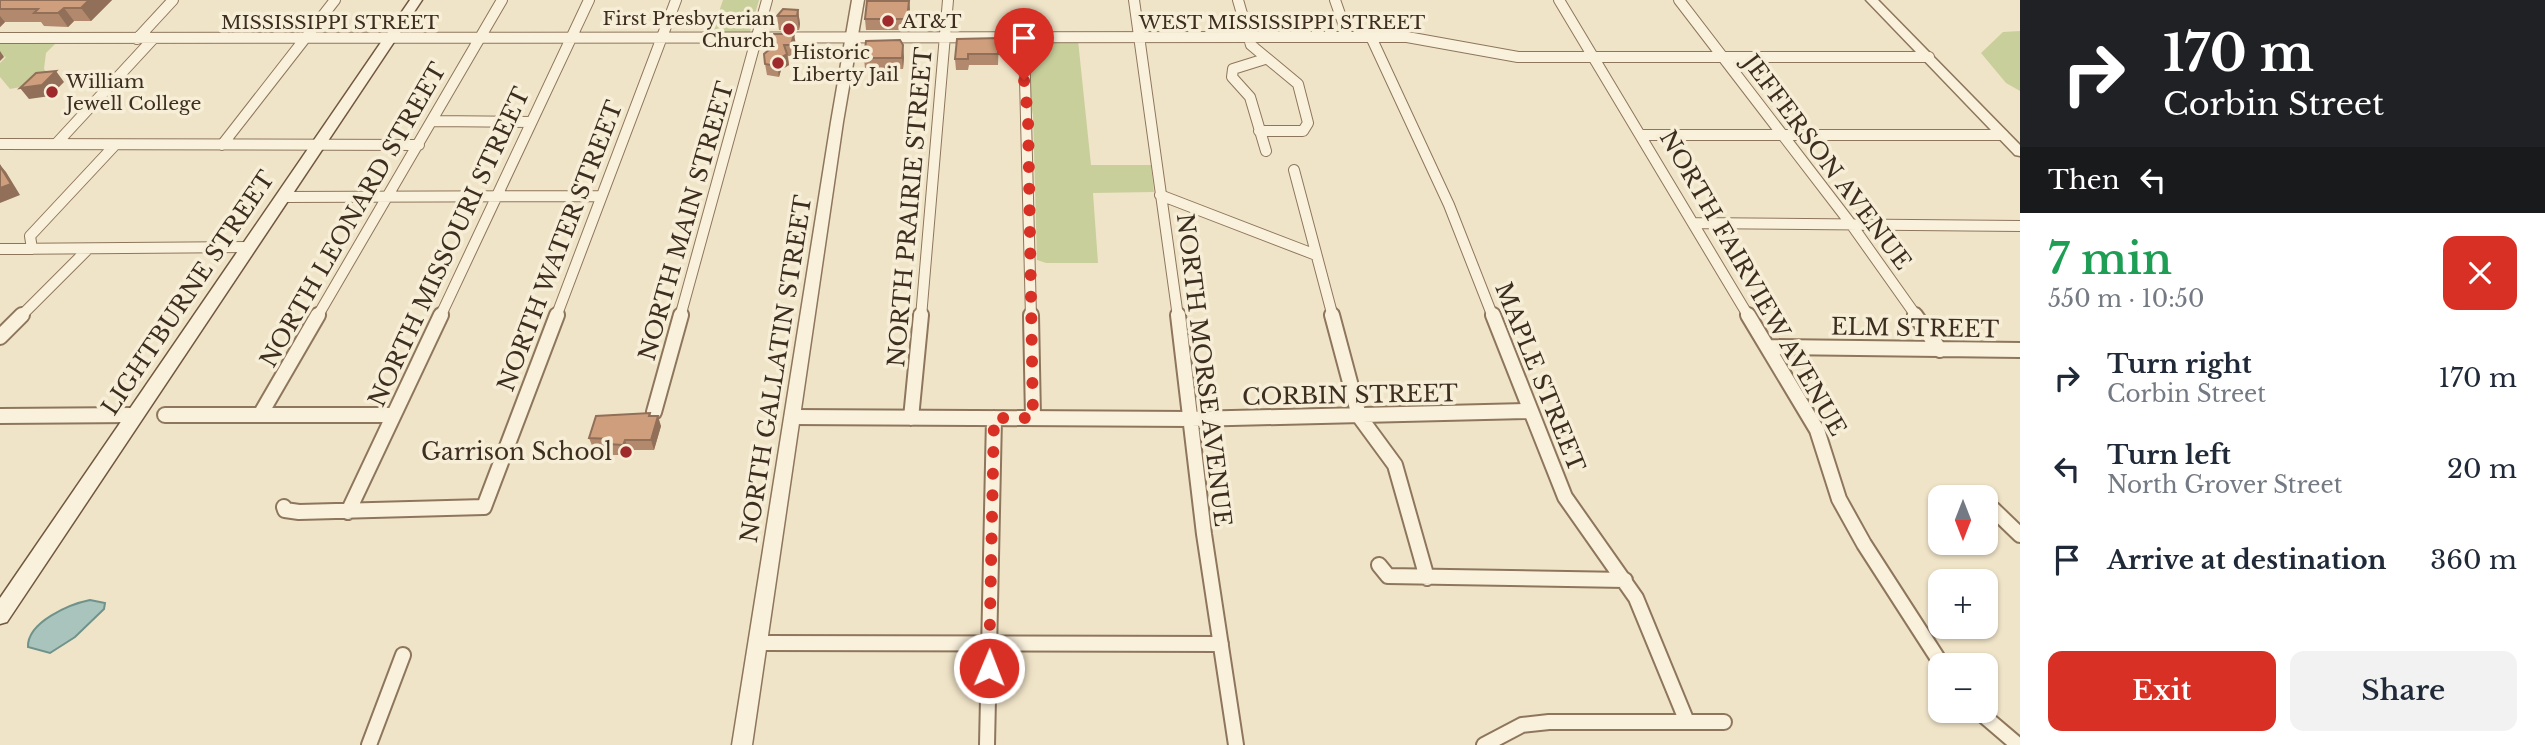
<!DOCTYPE html>
<html lang="en">
<head>
<meta charset="utf-8">
<style>
	body { margin:0; font-family:"Libre Baskerville",serif; background:#f2f2f3; color:#1f2937; height:100vh; display:flex; flex-direction:column; font-size:26px; white-space:nowrap }
	* { box-sizing:border-box; margin:0 }
	p { font-size:23px; color:#747a83 }
	.icon { flex:none; width:38px; height:38px; fill:none; stroke:currentColor; stroke-width:2; stroke-linecap:round; stroke-linejoin:round }
	.map { position:relative; flex:1; overflow:hidden }
	.sheet { display:flex; flex-direction:column; background:#fff; width:525px }
	.sheet>* { flex:none }
	.banner { background:#202124; color:#fff; overflow:hidden }
	.needle { width:46px; rotate:180deg }
	.buttons { position:absolute; left:1928px; top:485px; display:grid; gap:14px }
	.buttons a { display:grid; place-items:center; width:70px; height:70px; border-radius:14px; background:#fff; box-shadow:0 2px 5px #0004; font-size:35px }
	.pin { position:absolute; display:grid; place-items:center; width:60px; height:60px; color:#fff; margin:-72px -30px; border-radius:50% 50% 50% 0; rotate:-45deg; box-shadow:0 0 7px #0007 }
	.pin .icon { rotate:45deg }
	.me { position:absolute; width:77px; margin:-38px; rotate:1deg; stroke-linejoin:round; filter:drop-shadow(0 0 5px #0008) }
	.turn { display:flex; align-items:center; gap:24px; height:147px; padding:0 28px; font-size:32px }
	.turn .icon { width:91px; height:91px; stroke-width:2.5 }
	.turn b { display:block; font-size:49px; line-height:60px }
	.then { display:flex; align-items:center; height:66px; padding:0 28px; background:#0003; gap:14px; font-size:26px }
	.round { display:grid; place-items:center; flex:none; width:74px; height:74px; border-radius:14px; background:#f2f2f3 }
	.head { display:flex; align-items:center; justify-content:space-between; height:119px; padding:0 28px }
	h1 { font-size:42px; font-weight:600; line-height:52px; color:#1e9e55 }
	.primary-button { display:flex; gap:14px; margin-top:auto; padding:14px 28px }
	.primary-button a { flex:1; height:80px; border-radius:14px; background:#d93025; color:#fff; font-size:28px; font-weight:600; line-height:80px; text-align:center }
	.primary-button a+a { background:#f2f2f3; color:#1f2937 }
	ul { padding:0; list-style:none }
	li { display:flex; align-items:center; gap:21px; height:91px; padding:0 28px }
	li div { flex:1 }
	li b { display:block; font-size:26px }
	li em { font-style:normal }
	main { display:flex; flex:1; min-height:0 }
	.map>svg:first-child { display:block }
	.green { fill:#c9cf9b }
	.water { fill:#a9c4bc; stroke:#6f938a; stroke-width:2 }
	.lines { fill:none; stroke-linecap:round; stroke-linejoin:round }
	.minor-far1-casing { stroke:#8d765c; stroke-width:12 }
	.minor-casing { stroke:#8d765c; stroke-width:18 }
	.tertiary-casing { stroke:#8d765c; stroke-width:3 }
	.secondary-casing { stroke:#6f573f; stroke-width:3 }
	.minor-far1 { stroke:#faf1dc; stroke-width:10 }
	.minor { stroke:#faf1dc; stroke-width:14 }
	.tertiary { fill:#faf1dc; fill-rule:evenodd }
	.secondary { fill:#faf1dc; fill-rule:evenodd }
	.wall { fill:#b2896c }
	.shaded-wall { fill:#916f58 }
	.building { fill:#cf9f7d; stroke:#916f58; stroke-width:2 }
	.route { stroke:#d93025; stroke-width:12; stroke-dasharray:0 21.6 }
	.poi-dot { fill:#9e2a2b; stroke:#f7eed8; stroke-width:2.5 }
	.labels { text-anchor:middle; dominant-baseline:central; stroke-width:7; stroke-linejoin:round; paint-order:stroke }
	.far-poi-label { font-size:19px; fill:#3d2e20; stroke:#f7eed8; text-anchor:start }
	.far-street-label { font-size:19px; fill:#3d2e20; stroke:#f7eed8 }
	.street-label { font-size:23px; fill:#3d2e20; stroke:#f7eed8 }
	.poi-label { font-size:23px; fill:#3d2e20; stroke:#f7eed8; text-anchor:end }
</style>
</head>
<body>
<main>
<div class="map">
<svg width="2020" height="745" viewBox="0 0 2020 745">
	<rect width="100%" height="100%" fill="#f0e4c8"/>
	<path class="green" d="M 723,0 L 759,0 L 749,35 L 711,35 Z
		M 2020,31 L 2020,91 L 2006,83 L 1981,53 L 2003,32 Z
		M 1032,40 L 1078,40 L 1091,165 L 1151,165 L 1154,192 L 1093,193 L 1098,263 L 1046,263 L 1037,260 L 1033,115 L 1029,96 L 1029,45 Z
		M 0,42 L 56,43 L 46,53 L 44,69 L 49,75 L 37,84 L 10,89 L 0,77 L 0,63 L 6,57 L 0,55 Z"/>
	<path class="water" d="M 90,600 L 105,603 L 104,609 L 75,637 L 50,653 L 28,647 C 27,622 70,604 90,600 Z"/>
	<g class="lines">
		<defs>
			<path id="minor-far1" d="M 1134,0 L 1178,317
				M 1238,0 L 1251,45 L 1298,84 L 1308,123 L 1303,131 L 1259,131
				M 1335,0 L 1348,37
				M 1559,0 L 1749,317
				M 1679,0 L 1851,224 L 1917,317
				M 1371,37 L 1449,205 L 1493,317
				M 0,38 L 1407,37 L 1518,57 L 1929,57
				M 137,39 L 173,0
				M 1024,39 L 1031,317
				M 1265,59 L 1233,69 L 1232,77 L 1250,97 L 1266,151
				M 433,121 L 531,122
				M 1640,135 L 2003,135
				M 0,144 L 419,145
				M 56,144 L 153,39
				M 222,145 L 335,0
				M 1294,170 L 1333,317
				M 1160,195 L 1316,255
				M 283,197 L 601,196
				M 1693,223 L 2020,226
				M 0,249 L 249,247
				M 32,249 L 30,236 L 115,145
				M 20,317 L 88,249
				M 317,317 L 502,0
				M 440,317 L 589,0
				M 556,317 L 676,0
				M 680,317 L 767,0
				M 921,317 L 948,0"/>
			<path id="minor" d="M 1031,315 L 1033,418
				M 1178,315 L 1204,534 L 1236,745
				M 1332,315 L 1359,416 L 1395,465 L 1427,578
				M 1493,315 L 1565,497 L 1636,598 L 1687,722
				M 1748,315 L 1817,430 L 1839,499 L 1864,544 L 1942,665
				M 1915,315 L 1940,350
				M 0,337 L 22,315
				M 1768,347 L 2020,350
				M 654,412 L 681,315
				M 165,415 L 392,415
				M 260,415 L 318,315
				M 0,416 L 134,415
				M 792,417 L 1191,419 L 1531,411
				M 911,418 L 921,315
				M 284,507 L 285,510 L 299,512 L 484,507 L 557,315
				M 1993,509 L 2020,535
				M 348,512 L 441,315
				M 1379,565 L 1388,576 L 1625,580
				M 757,643 L 1221,644
				M 1977,710 L 2018,745
				M 369,745 L 403,655
				M 987,745 L 994,418
				M 1484,745 L 1522,725 L 1549,722 L 1724,722"/>
			<path id="tertiary" d="M 852,0 L 864,0 L 843,122 L 752,745 L 732,745 L 831,122 Z
				M 1866,0 L 1878,0 L 2020,145 L 2020,156 L 2015,155 Z"/>
			<path id="secondary" d="M 410,0 L 422,0 L 7,622 L 0,624 L 0,598 Z"/>
		</defs>
		<use href="#minor-far1" class="minor-far1-casing"/>
		<use href="#minor" class="minor-casing"/>
		<use href="#tertiary" class="tertiary-casing"/>
		<use href="#secondary" class="secondary-casing"/>
		<use href="#minor-far1" class="minor-far1"/>
		<use href="#minor" class="minor"/>
		<use href="#tertiary" class="tertiary"/>
		<use href="#secondary" class="secondary"/>
	</g>
	<path class="wall" d="M 0,0 L 112,0 L 91,21 L 74,21 L 68,27 L 44,26 L 41,22 L 5,22 L 0,27 Z
		M 909,1 L 910,11 L 908,30 L 866,30 L 865,19 Z
		M 798,10 L 800,24 L 799,30 L 779,30 L 777,16 Z
		M 774,34 L 796,45 L 793,56 L 788,56 L 789,65 L 781,70 L 779,77 L 767,75 L 765,64 Z
		M 999,38 L 998,65 L 969,65 L 968,70 L 956,70 L 955,59 Z
		M 904,57 L 903,69 L 865,69 L 864,58 Z
		M 650,413 L 651,416 L 661,426 L 654,450 L 629,450 L 627,455 L 613,455 L 610,449 L 593,448 L 589,438 Z"/>
	<path class="shaded-wall" d="M 89,0 L 112,0 L 91,21 L 81,8 Z
		M 909,1 L 910,11 L 908,30 L 907,19 Z
		M 64,8 L 74,21 L 68,27 L 58,13 Z
		M 798,10 L 800,24 L 799,30 L 797,16 Z
		M 0,16 L 5,22 L 0,27 Z
		M 794,34 L 796,45 L 793,56 L 791,45 Z
		M 903,45 L 904,57 L 903,69 L 902,58 Z
		M 0,51 L 4,57 L 0,61 Z
		M 787,54 L 789,65 L 781,70 L 779,77 L 777,66 L 779,59 Z
		M 56,71 L 64,82 L 50,96 L 29,99 L 20,88 Z
		M 0,165 L 6,172 L 20,195 L 0,203 Z
		M 658,416 L 661,426 L 654,450 L 651,440 Z
		M 625,440 L 629,450 L 627,455 L 623,445 Z"/>
	<path class="building" d="M 0,0 L 89,0 L 81,8 L 64,8 L 58,13 L 34,13 L 38,9 L 0,9 Z
		M 867,1 L 909,1 L 907,19 L 865,19 Z
		M 783,9 L 798,10 L 797,16 L 777,16 Z
		M 774,34 L 794,34 L 791,45 L 784,45 L 787,54 L 779,59 L 777,66 L 765,64 L 764,54 L 770,49 Z
		M 999,38 L 998,54 L 968,54 L 968,59 L 955,59 L 957,39 Z
		M 900,40 L 903,45 L 902,58 L 864,58 L 866,41 Z
		M 56,71 L 42,85 L 20,88 L 36,73 Z
		M 0,166 L 11,184 L 0,188 Z
		M 650,413 L 649,416 L 658,416 L 651,440 L 625,440 L 623,445 L 608,444 L 610,439 L 589,438 L 596,416 Z"/>
	<g class="lines">
		<path class="route" d="M 989,668 L 994,418 L 1033,418 L 1028,116 L 1024,80"/>
	</g>
	<g class="poi-dot">
		<circle cx="888" cy="21" r="7"/>
		<circle cx="789" cy="29" r="7"/>
		<circle cx="778" cy="63" r="7"/>
		<circle cx="52" cy="92" r="7"/>
		<circle cx="626" cy="452" r="7"/>
	</g>
	<g class="labels">
		<g class="far-poi-label">
			<text x="775" y="18" text-anchor="end">First Presbyterian<tspan x="775" dy="22">Church</tspan></text>
			<text x="902" y="21">AT&amp;T</text>
			<text x="792" y="52">Historic<tspan x="792" dy="22">Liberty Jail</tspan></text>
			<text x="66" y="81">William<tspan x="66" dy="22">Jewell College</tspan></text>
		</g>
		<g class="far-street-label">
			<text x="330" y="22">MISSISSIPPI STREET</text>
			<text x="1282" y="22">WEST MISSISSIPPI STREET</text>
		</g>
		<g class="street-label">
			<text transform="translate(1827 162) rotate(53)">JEFFERSON AVENUE</text>
			<text transform="translate(910 207) rotate(-85)">NORTH PRAIRIE STREET</text>
			<text transform="translate(353 215) rotate(-60)">NORTH LEONARD STREET</text>
			<text transform="translate(686 221) rotate(-74)">NORTH MAIN STREET</text>
			<text transform="translate(560 246) rotate(-69)">NORTH WATER STREET</text>
			<text transform="translate(449 247) rotate(-65)">NORTH MISSOURI STREET</text>
			<text transform="translate(1753 283) rotate(60)">NORTH FAIRVIEW AVENUE</text>
			<text transform="translate(188 293) rotate(-56)">LIGHTBURNE STREET</text>
			<text transform="translate(1915 328) rotate(1)">ELM STREET</text>
			<text transform="translate(776 369) rotate(-81)">NORTH GALLATIN STREET</text>
			<text transform="translate(1204 370) rotate(83)">NORTH MORSE AVENUE</text>
			<text transform="translate(1540 377) rotate(68)">MAPLE STREET</text>
			<text transform="translate(1350 395) rotate(-1)">CORBIN STREET</text>
		</g>
		<g class="poi-label">
			<text x="612" y="452">Garrison School</text>
		</g>
	</g>
</svg>
<div class="buttons">
<a><svg class="needle" viewBox="-14 -14 28 28"><path d="M0-13l5 13h-10z" fill="#e53935"/><path d="M0 13l5-13h-10z" fill="#747a83"/></svg></a>
<a>+</a>
<a>−</a>
</div>
<div class="pin" style="left:1024px;top:80px;background:#d93025"><svg class="icon" aria-label="arrive" viewBox="0 0 24 24"><path d="M6 21V4h12l-3 4 3 4H6"/></svg></div>
<svg class="me" style="left:989px;top:668px" viewBox="-20 -20 40 40"><circle r="17" fill="#d93025" stroke="#fff" stroke-width="3"/><path d="M0-11L8 9 0 5-8 9z" fill="#fff"/></svg>
</div>
<section class="sheet">
<div class="banner">
<div class="turn"><svg class="icon" aria-label="right" viewBox="0 0 24 24"><path d="M7 20v-9h11M14 6l5 5-5 5"/></svg><div><b>170 m</b>Corbin Street</div></div>
<div class="then">Then<svg class="icon" aria-label="left" viewBox="0 0 24 24"><path d="M17 20v-9H6M10 6l-5 5 5 5"/></svg></div>
</div>
<div class="head"><div><h1>7 min</h1><p>550 m · 10:50</p></div><a class="round" style="background:#d93025;color:#fff"><svg class="icon" aria-label="close" viewBox="0 0 24 24"><path d="M6 6l12 12M18 6L6 18"/></svg></a></div>
<ul>
<li><svg class="icon" aria-label="right" viewBox="0 0 24 24"><path d="M7 20v-9h11M14 6l5 5-5 5"/></svg><div><b>Turn right</b><p>Corbin Street</p></div><em>170 m</em></li>
<li><svg class="icon" aria-label="left" viewBox="0 0 24 24"><path d="M17 20v-9H6M10 6l-5 5 5 5"/></svg><div><b>Turn left</b><p>North Grover Street</p></div><em>20 m</em></li>
<li><svg class="icon" aria-label="arrive" viewBox="0 0 24 24"><path d="M6 21V4h12l-3 4 3 4H6"/></svg><div><b>Arrive at destination</b></div><em>360 m</em></li>
</ul>
<div class="primary-button"><a>Exit</a><a>Share</a></div>
</section>
</main>
</body>
</html>
